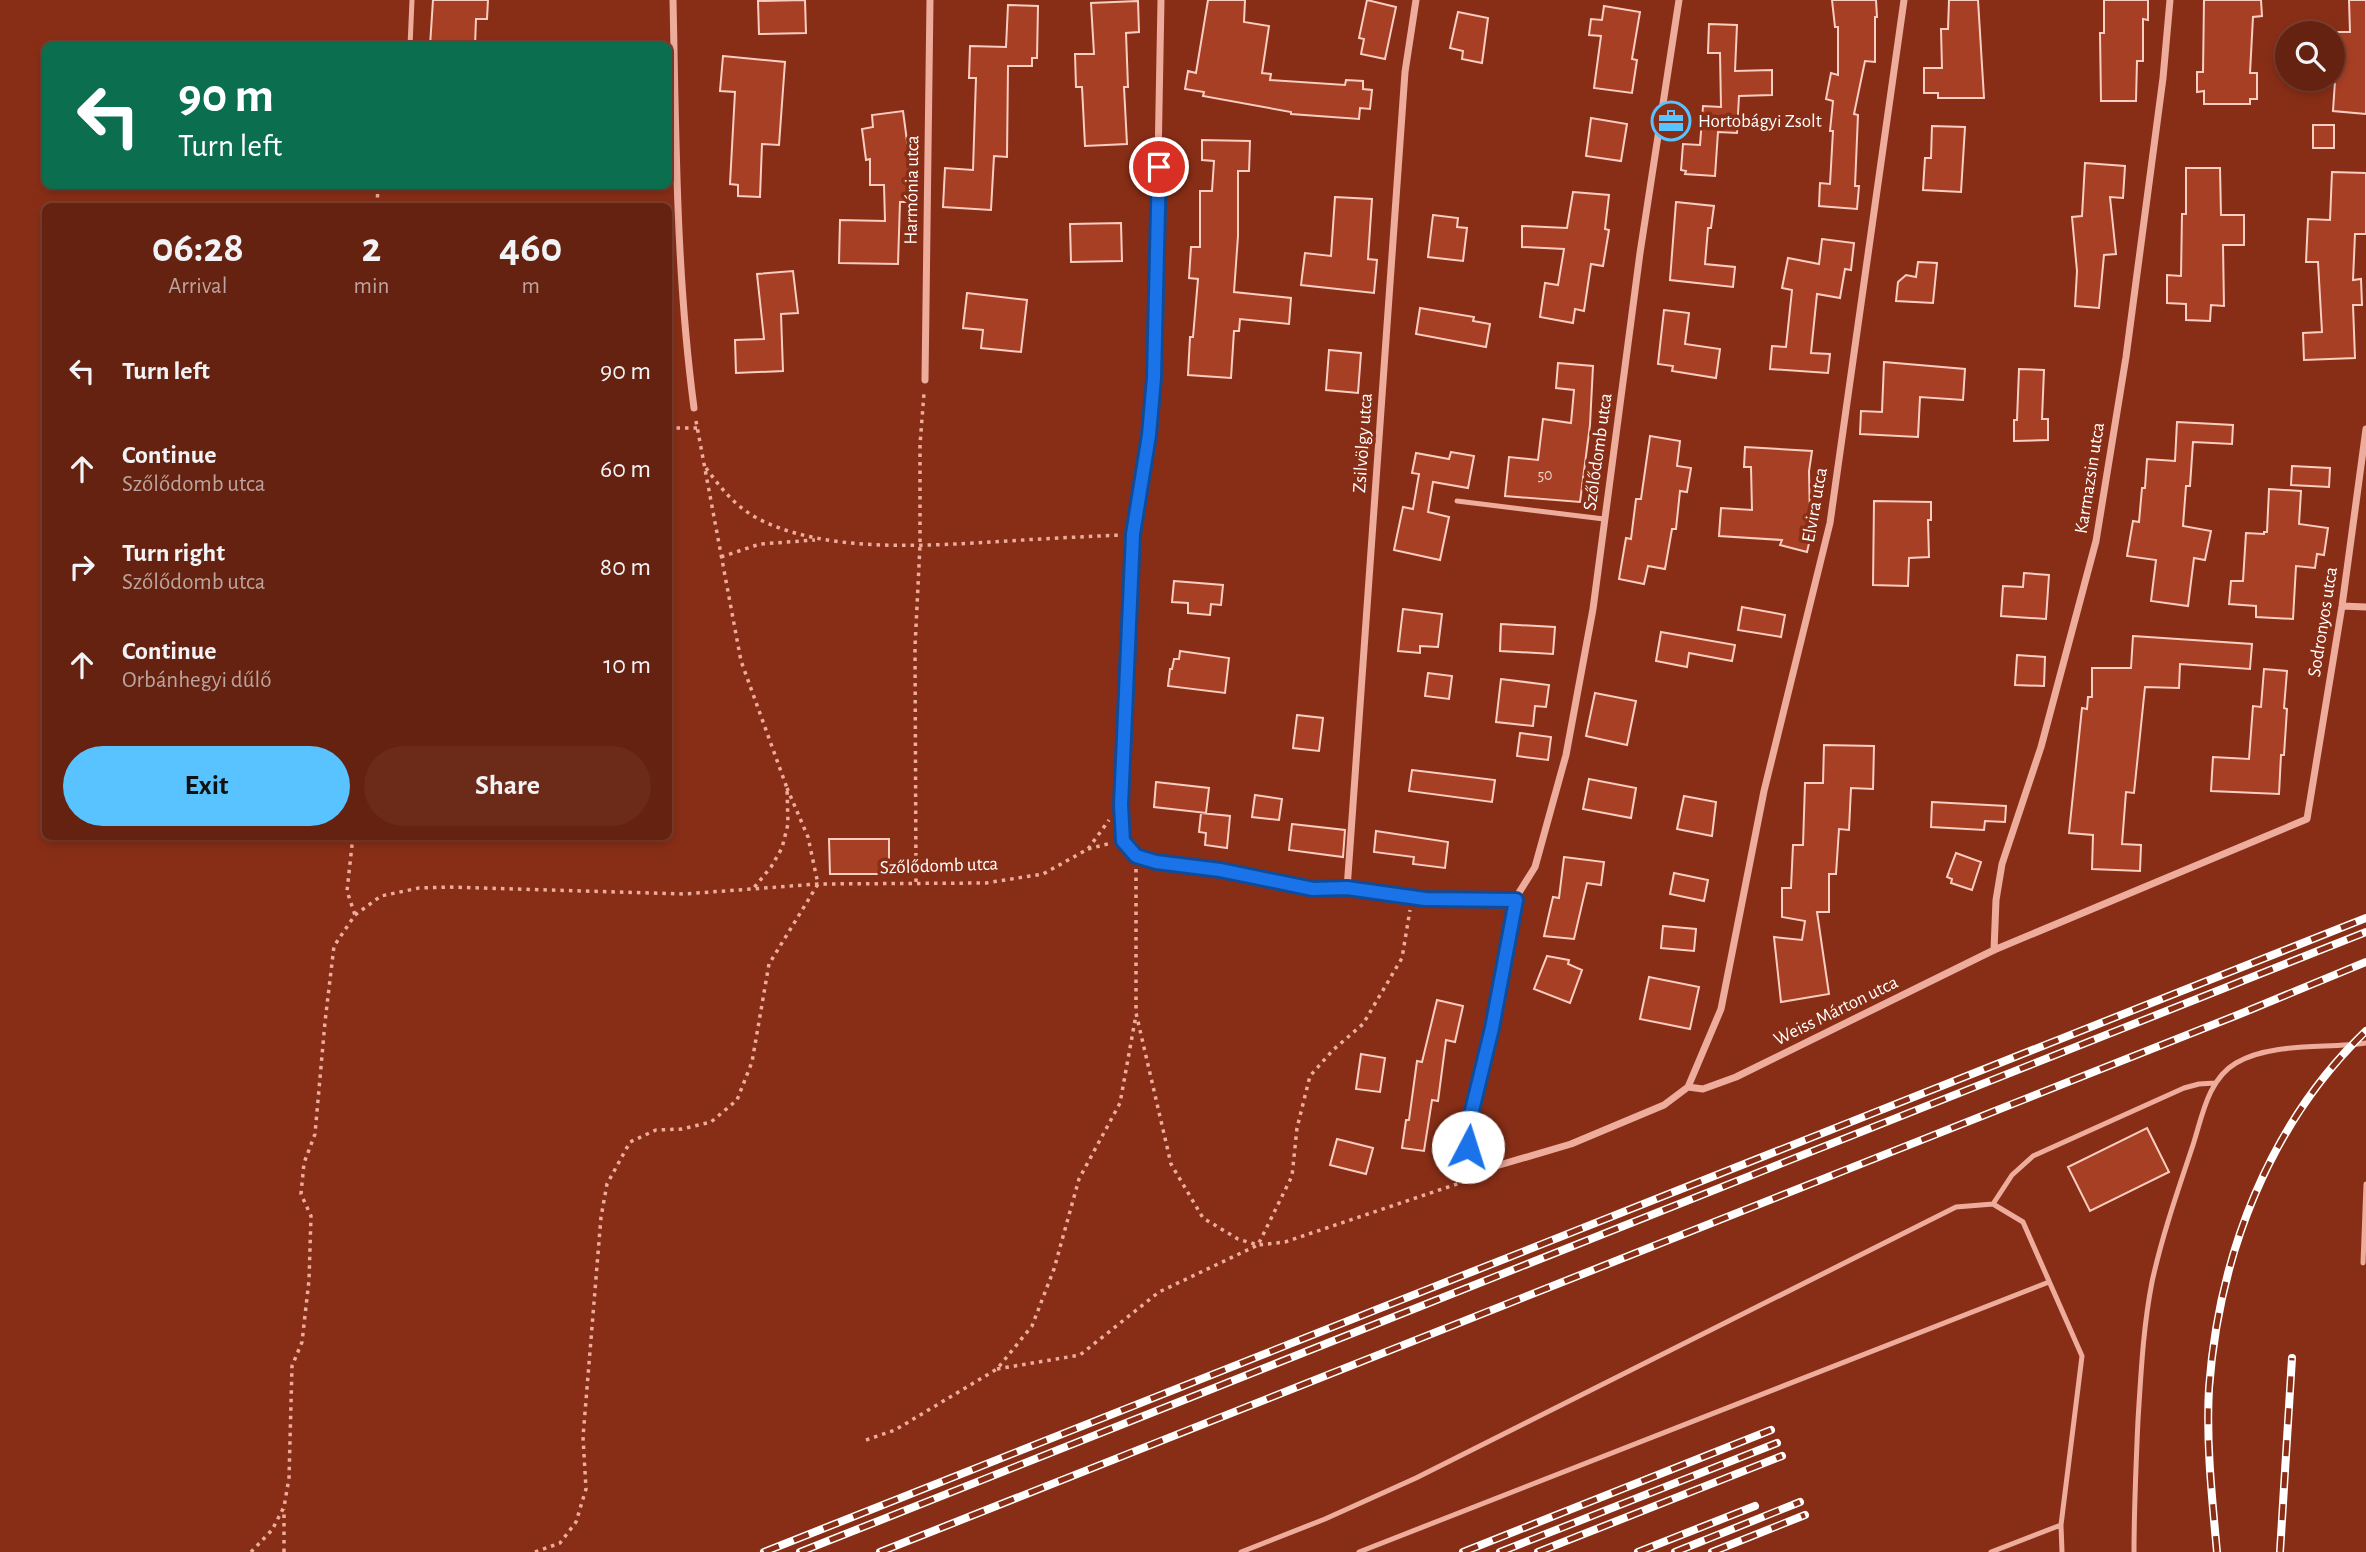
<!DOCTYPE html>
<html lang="en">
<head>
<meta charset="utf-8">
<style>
	body { margin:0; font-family:"Alegreya Sans",sans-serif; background:#6c2a19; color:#f1f3f6; height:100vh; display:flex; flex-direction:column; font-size:26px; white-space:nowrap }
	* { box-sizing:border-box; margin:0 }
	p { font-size:23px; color:#bca49f }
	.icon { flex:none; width:38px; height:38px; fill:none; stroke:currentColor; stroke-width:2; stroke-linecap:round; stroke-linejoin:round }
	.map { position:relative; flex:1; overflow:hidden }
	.drawer { position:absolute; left:42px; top:203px; width:630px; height:637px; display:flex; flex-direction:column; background:#662210; border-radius:10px; box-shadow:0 4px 10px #0003,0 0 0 2px #793f30 }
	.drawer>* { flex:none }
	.banner { position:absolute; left:42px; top:42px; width:630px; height:147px; border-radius:10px; box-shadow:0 4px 10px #0003,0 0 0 2px #793f30; background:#0b6e4f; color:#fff; overflow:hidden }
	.fabs { position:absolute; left:2275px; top:21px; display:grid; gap:14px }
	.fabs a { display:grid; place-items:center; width:70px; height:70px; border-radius:50%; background:#662210; box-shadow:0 4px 10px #0003,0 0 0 2px #793f30; font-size:35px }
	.pin { position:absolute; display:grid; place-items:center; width:60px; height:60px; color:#fff; margin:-30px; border:4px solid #fff; border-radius:50%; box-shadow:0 2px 7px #0007 }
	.me { position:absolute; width:77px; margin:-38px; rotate:5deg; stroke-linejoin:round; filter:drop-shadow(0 0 5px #0008) }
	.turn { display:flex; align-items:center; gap:24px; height:147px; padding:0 21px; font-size:32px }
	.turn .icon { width:91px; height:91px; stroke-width:2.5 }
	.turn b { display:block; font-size:49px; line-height:60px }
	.eta { display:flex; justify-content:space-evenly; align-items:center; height:119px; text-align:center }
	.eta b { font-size:42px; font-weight:600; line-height:49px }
	.cta { display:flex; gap:14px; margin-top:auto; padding:14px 21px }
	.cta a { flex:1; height:80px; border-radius:42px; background:#59c3ff; color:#111; font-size:28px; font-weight:600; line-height:80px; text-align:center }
	.cta a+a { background:#6c2a19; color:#f1f3f6 }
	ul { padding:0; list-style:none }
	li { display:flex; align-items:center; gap:21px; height:98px; padding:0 21px }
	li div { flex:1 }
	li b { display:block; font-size:26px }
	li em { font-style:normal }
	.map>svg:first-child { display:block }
	.building { fill:#a73f24; stroke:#facdc2; stroke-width:2 }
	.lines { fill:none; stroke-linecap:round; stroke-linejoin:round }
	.path { stroke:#eeac9c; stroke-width:3.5; stroke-dasharray:3.5 5; stroke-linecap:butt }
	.lane { stroke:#eeac9c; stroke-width:5 }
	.street { stroke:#eeac9c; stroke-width:7 }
	.rail-casing { stroke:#fff; stroke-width:8 }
	.rail { stroke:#882e16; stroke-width:5; stroke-dasharray:16; stroke-linecap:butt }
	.route-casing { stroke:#114b97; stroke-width:18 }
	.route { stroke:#1a73e8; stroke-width:12 }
	.labels { text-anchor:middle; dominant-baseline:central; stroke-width:7; stroke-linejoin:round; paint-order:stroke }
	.number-label { font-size:16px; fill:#e9cfc8 }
	.poi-label { font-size:19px; fill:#fff; stroke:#882e16; text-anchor:start }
	.street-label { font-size:19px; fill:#fff; stroke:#882e16 }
</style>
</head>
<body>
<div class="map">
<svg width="2366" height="1552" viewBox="0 0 2366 1552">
	<rect width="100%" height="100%" fill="#882e16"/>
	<path class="building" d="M 433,0 L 488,0 L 487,19 L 476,19 L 475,46 L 430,46 Z
		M 805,0 L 806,33 L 759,34 L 758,1 Z
		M 1208,0 L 1245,0 L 1244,22 L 1269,26 L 1262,73 L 1271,74 L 1270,80 L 1345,85 L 1346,80 L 1363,81 L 1363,89 L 1372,90 L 1370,109 L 1360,108 L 1359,119 L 1291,114 L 1291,112 L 1203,96 L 1204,92 L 1185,89 L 1188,71 L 1196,73 Z
		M 1367,0 L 1396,7 L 1385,59 L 1361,54 L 1364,39 L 1359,38 Z
		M 1832,0 L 1876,0 L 1877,17 L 1875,17 L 1875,62 L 1865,61 L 1854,114 L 1858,115 L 1855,186 L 1859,186 L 1857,209 L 1819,206 L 1820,183 L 1830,184 L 1833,131 L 1830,131 L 1833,101 L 1826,99 L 1831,73 L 1838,75 L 1838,27 L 1835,27 Z
		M 1949,0 L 1978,0 L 1984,98 L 1938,98 L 1938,93 L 1924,93 L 1924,68 L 1942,68 L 1941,29 L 1948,29 Z
		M 2104,0 L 2148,0 L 2148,20 L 2143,19 L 2143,61 L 2137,61 L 2136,101 L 2101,101 L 2100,33 L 2104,33 Z
		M 2204,0 L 2261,0 L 2262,16 L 2253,17 L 2250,73 L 2257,73 L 2257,99 L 2250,99 L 2250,104 L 2204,104 L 2204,91 L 2197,92 L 2197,72 L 2203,72 Z
		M 2349,0 L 2366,0 L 2366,114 L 2333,111 L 2337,51 L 2333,51 L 2333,32 L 2350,32 Z
		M 1138,1 L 1139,32 L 1126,33 L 1128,87 L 1124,87 L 1127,144 L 1085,146 L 1082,87 L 1076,87 L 1075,54 L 1094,54 L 1091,3 Z
		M 1008,5 L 1038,6 L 1037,58 L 1032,58 L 1032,66 L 1008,66 L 1007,157 L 994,156 L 991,210 L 943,207 L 945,168 L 973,170 L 976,78 L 969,78 L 970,46 L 1006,47 Z
		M 1604,6 L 1640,12 L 1632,59 L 1637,60 L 1632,93 L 1594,88 L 1601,36 L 1589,35 L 1591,19 L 1602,20 Z
		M 1458,12 L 1488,18 L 1482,63 L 1462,59 L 1463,51 L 1450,48 Z
		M 1709,24 L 1737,25 L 1735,71 L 1772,70 L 1772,95 L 1739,96 L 1737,133 L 1718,132 L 1715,176 L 1685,174 L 1686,171 L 1681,170 L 1683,144 L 1700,145 L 1703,106 L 1721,107 L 1720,53 L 1708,53 Z
		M 723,56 L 785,62 L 779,145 L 762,144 L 760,197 L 738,196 L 738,185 L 730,184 L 735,92 L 720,91 Z
		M 903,111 L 911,171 L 915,171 L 915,202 L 900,202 L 898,264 L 839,263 L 840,220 L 885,221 L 884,185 L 870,185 L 870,159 L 866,160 L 862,129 L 873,127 L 872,115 Z
		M 1591,118 L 1627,124 L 1621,161 L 1586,156 Z
		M 2313,125 L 2334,125 L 2334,148 L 2313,148 Z
		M 1932,126 L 1965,127 L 1961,192 L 1923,190 L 1925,158 L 1931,158 Z
		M 1202,140 L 1250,141 L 1249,171 L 1238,171 L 1238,236 L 1234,292 L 1291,298 L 1289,324 L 1240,319 L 1239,331 L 1234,331 L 1231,378 L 1188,375 L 1190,337 L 1193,337 L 1198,279 L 1189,278 L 1191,247 L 1200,247 L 1200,191 L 1212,191 L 1214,161 L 1202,160 Z
		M 2085,163 L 2125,166 L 2123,198 L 2110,197 L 2116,254 L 2104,255 L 2099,308 L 2075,306 L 2077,271 L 2072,217 L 2082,216 Z
		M 2186,168 L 2220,168 L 2221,215 L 2244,215 L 2244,245 L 2223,245 L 2224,306 L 2211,305 L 2210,321 L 2186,320 L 2186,304 L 2167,303 L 2167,275 L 2181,276 L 2182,214 L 2186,214 Z
		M 2332,172 L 2366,173 L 2366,234 L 2355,234 L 2353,280 L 2361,279 L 2362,305 L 2353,305 L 2355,358 L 2304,360 L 2303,333 L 2322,332 L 2318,262 L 2306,262 L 2308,219 L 2330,220 Z
		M 1573,192 L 1609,195 L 1605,229 L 1609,230 L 1603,266 L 1591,264 L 1584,311 L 1575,309 L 1573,323 L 1540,317 L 1545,283 L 1558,285 L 1564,249 L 1522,247 L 1522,226 L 1567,228 Z
		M 1335,197 L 1372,199 L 1368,259 L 1377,260 L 1374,293 L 1301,285 L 1305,253 L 1331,256 Z
		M 1676,202 L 1714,206 L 1711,228 L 1708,228 L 1705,264 L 1735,267 L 1733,287 L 1670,280 Z
		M 1433,215 L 1458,218 L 1457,227 L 1467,228 L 1463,261 L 1428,257 Z
		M 1121,223 L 1122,261 L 1071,262 L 1070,224 Z
		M 1822,239 L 1854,243 L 1851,270 L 1845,269 L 1840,298 L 1817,294 L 1811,353 L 1830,354 L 1828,373 L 1770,369 L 1772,346 L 1786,347 L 1792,290 L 1782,288 L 1788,258 L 1819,264 Z
		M 1918,262 L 1937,263 L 1933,303 L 1896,301 L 1898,282 L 1906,275 L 1916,277 Z
		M 793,271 L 798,313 L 781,314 L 783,371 L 736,373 L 735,340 L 764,339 L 757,274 Z
		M 967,293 L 1027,300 L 1021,352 L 981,348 L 983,330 L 963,328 Z
		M 1420,308 L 1474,317 L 1473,321 L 1490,324 L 1486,347 L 1416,334 Z
		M 1664,310 L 1689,313 L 1685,344 L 1720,349 L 1716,378 L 1672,371 L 1673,366 L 1658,364 Z
		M 1329,350 L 1361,353 L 1358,393 L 1326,390 Z
		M 1884,362 L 1965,369 L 1963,400 L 1920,397 L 1918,437 L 1860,434 L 1861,411 L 1882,412 Z
		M 1558,363 L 1593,366 L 1590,425 L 1580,502 L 1505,496 L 1509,457 L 1538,460 L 1543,419 L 1571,423 L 1574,390 L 1556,388 Z
		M 2019,369 L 2044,370 L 2042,419 L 2048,419 L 2048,440 L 2014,441 L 2014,420 L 2017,420 Z
		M 2177,422 L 2233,425 L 2232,444 L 2193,442 L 2190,486 L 2186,486 L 2183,526 L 2211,531 L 2205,560 L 2194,558 L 2188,606 L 2151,601 L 2156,560 L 2127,556 L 2133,521 L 2139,522 L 2142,488 L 2145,488 L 2147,459 L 2175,461 Z
		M 1650,436 L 1680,441 L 1677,466 L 1691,468 L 1687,492 L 1680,491 L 1676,529 L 1672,529 L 1665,569 L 1648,566 L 1644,584 L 1619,579 L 1626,538 L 1631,539 L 1636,499 L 1641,499 Z
		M 1745,447 L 1812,451 L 1809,471 L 1810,521 L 1814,522 L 1807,552 L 1780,545 L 1782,540 L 1719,536 L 1721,508 L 1752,510 L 1751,467 L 1744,467 Z
		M 1451,452 L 1474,456 L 1468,488 L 1433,482 L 1428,512 L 1449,517 L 1440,560 L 1394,550 L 1403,507 L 1413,509 L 1419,474 L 1412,473 L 1416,453 L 1449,459 Z
		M 2292,466 L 2330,468 L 2329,487 L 2291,485 Z
		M 2269,489 L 2301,491 L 2299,524 L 2328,528 L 2324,555 L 2317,554 L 2315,568 L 2296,566 L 2293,619 L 2256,617 L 2256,606 L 2229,604 L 2231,581 L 2243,581 L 2246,533 L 2264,534 L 2264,532 L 2267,532 Z
		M 1874,501 L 1931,502 L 1931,520 L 1928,520 L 1929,557 L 1909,558 L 1908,586 L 1873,585 Z
		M 2024,573 L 2049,575 L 2046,619 L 2001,616 L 2003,586 L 2023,587 Z
		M 1174,581 L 1223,585 L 1221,605 L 1211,604 L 1210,615 L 1188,613 L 1188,603 L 1172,602 Z
		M 1742,607 L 1785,615 L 1781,637 L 1738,630 Z
		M 1403,609 L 1442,614 L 1438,647 L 1420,646 L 1420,653 L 1398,651 Z
		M 1501,624 L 1555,627 L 1553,654 L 1500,651 Z
		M 1661,632 L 1735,645 L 1732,661 L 1689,653 L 1687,667 L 1656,661 Z
		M 2133,636 L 2252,644 L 2250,669 L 2180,664 L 2179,688 L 2145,687 L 2134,793 L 2126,792 L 2122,844 L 2141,845 L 2140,871 L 2092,869 L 2093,835 L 2069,833 L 2082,708 L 2087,709 L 2088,697 L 2092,697 L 2092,668 L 2131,668 Z
		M 1180,651 L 1229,658 L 1225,693 L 1168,686 L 1170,669 L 1172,669 L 1174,659 L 1179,659 Z
		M 2017,655 L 2045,657 L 2044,686 L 2015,685 Z
		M 2264,669 L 2287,671 L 2284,708 L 2287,709 L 2284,755 L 2281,755 L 2279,794 L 2211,791 L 2213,757 L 2249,759 L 2253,706 L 2261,707 Z
		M 1428,673 L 1452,676 L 1449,699 L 1425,696 Z
		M 1501,679 L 1549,685 L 1546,707 L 1535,706 L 1533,726 L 1496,722 Z
		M 1595,693 L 1636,701 L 1627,745 L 1586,736 Z
		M 1297,715 L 1323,718 L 1319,751 L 1293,748 Z
		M 1520,733 L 1551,737 L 1548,760 L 1517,756 Z
		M 1824,745 L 1874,746 L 1873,789 L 1851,788 L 1849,830 L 1839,829 L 1836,874 L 1829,874 L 1829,912 L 1817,912 L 1829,994 L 1781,1002 L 1774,937 L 1802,940 L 1805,921 L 1782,917 L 1782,888 L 1791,888 L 1793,845 L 1803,845 L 1805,783 L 1823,783 Z
		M 1412,770 L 1495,780 L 1492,802 L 1409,791 Z
		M 1589,779 L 1636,788 L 1631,818 L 1583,809 Z
		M 1156,782 L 1209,788 L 1206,813 L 1154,807 Z
		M 1255,795 L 1282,799 L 1279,820 L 1252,817 Z
		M 1684,796 L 1716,802 L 1712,836 L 1677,829 Z
		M 1932,802 L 2006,806 L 2005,822 L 1985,821 L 1984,830 L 1931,827 Z
		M 1201,813 L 1230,816 L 1227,848 L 1205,845 L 1206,833 L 1199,832 Z
		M 1292,824 L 1345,830 L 1343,857 L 1289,850 Z
		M 1376,831 L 1448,842 L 1445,868 L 1413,864 L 1414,857 L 1374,852 Z
		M 829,839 L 889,839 L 889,874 L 830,874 Z
		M 1956,853 L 1981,862 L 1972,890 L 1951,883 L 1952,879 L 1947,877 Z
		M 1564,857 L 1604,862 L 1601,885 L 1587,883 L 1574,939 L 1544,936 L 1553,897 L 1559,898 Z
		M 1674,873 L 1708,880 L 1704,901 L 1670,894 Z
		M 1663,926 L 1696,929 L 1694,951 L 1661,948 Z
		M 1547,956 L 1569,960 L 1568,964 L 1582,970 L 1570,1003 L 1534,989 Z
		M 1649,977 L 1699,987 L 1690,1029 L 1640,1019 Z
		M 1437,1000 L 1463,1006 L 1455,1042 L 1446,1040 L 1438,1101 L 1432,1100 L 1424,1151 L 1402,1148 L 1406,1120 L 1409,1120 L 1417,1061 L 1422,1062 Z
		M 1361,1054 L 1385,1058 L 1380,1092 L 1356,1089 Z
		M 2147,1128 L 2169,1172 L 2090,1211 L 2068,1167 Z
		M 1337,1139 L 1373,1148 L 1366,1174 L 1330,1165 Z"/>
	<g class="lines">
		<path class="path" d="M 377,206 L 378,186
			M 696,421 L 741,661 L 787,788 L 788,824 L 782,848 L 771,867 L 752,890
			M 668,428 L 698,428
			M 706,468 C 720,487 734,505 755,517 C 821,553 919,546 992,542 C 1035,539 1078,537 1121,535
			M 721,557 L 760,544 L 815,540
			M 353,836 L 347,891 L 355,915
			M 1088,849 L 1111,843
			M 1136,869 L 1136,1013 L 1171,1164 L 1203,1218 L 1238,1239 L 1258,1245 L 1285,1242 L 1463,1182 L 1473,1170
			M 916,882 L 915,647 L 920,545 L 920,445 L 924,393
			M 997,1369 L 1080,1355 L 1159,1292 L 1258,1245 L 1292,1176 L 1297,1128 L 1310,1076 L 1333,1050 L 1363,1024 L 1402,958 L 1410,910
			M 866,1440 L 895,1430 L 997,1369 L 1032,1326 L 1054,1269 L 1079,1179 L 1120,1103 L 1136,1015
			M 251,1552 L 272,1530 L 284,1507 L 289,1478 L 292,1366 L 302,1342 L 309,1280 L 311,1216 L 301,1194 L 304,1163 L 315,1134 L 325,1022 L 334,946 L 355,915 L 381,896 L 419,888 L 449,887 L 684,894 L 818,884 L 986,883 L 1043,874 L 1088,849 L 1109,820
			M 284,1552 L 284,1509
			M 535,1552 L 560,1543 L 576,1522 L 586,1489 L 583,1437 L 601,1217 L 607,1184 L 630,1142 L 656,1130 L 682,1129 L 711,1122 L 737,1100 L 752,1062 L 769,964 L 818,884 L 808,837 L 787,788"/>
		<path class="lane" d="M 410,46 L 412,0
			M 1457,501 L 1604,519
			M 1993,1204 L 2012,1175 L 2033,1156 L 2184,1088 L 2199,1084 L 2215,1083
			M 2363,1263 L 2366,1184
			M 2061,1525 L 2062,1552
			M 1241,1552 L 1325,1519 L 1416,1478 L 1956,1207 L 1993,1204 L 2023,1222 L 2082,1356 L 2061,1525 L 1991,1552
			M 1359,1552 L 2049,1282
			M 2134,1552 C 2134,1508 2136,1464 2138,1420 C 2141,1374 2143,1328 2152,1282 C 2162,1236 2178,1190 2193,1145 C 2202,1117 2208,1079 2236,1063 C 2271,1042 2326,1049 2366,1043"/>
		<path class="street" d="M 673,0 C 676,137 676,273 694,408
			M 1161,0 L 1154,378 L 1149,435 L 1133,534 L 1121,805 L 1123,841 L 1136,856 L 1156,862 L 1220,870 L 1313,889 L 1347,889 L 1425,899 L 1515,899
			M 1679,0 L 1640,253 L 1593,609 L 1566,755 L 1535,867 L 1515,899 L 1492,1028 L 1468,1127 L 1468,1147 L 1481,1160 L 1496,1166 L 1571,1144 L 1664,1105 L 1688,1087 L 1721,1009 L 1764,791 L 1830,523 L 1904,0
			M 925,380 L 930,0
			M 2342,606 L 2366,607
			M 1347,889 L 1405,72 L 1416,0
			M 1994,950 L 1996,900 L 2002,864 L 2041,747 L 2096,541 L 2126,357 L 2163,78 L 2170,0
			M 1688,1087 L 1703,1089 L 1736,1077 L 1994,950 L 2307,819 L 2342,606 L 2366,429"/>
		<defs>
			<path id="rail" d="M 764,1552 L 2366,918
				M 800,1552 L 2366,932
				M 880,1552 L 2240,1014 L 2366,962
				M 1463,1552 L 1771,1430
				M 1500,1552 L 1777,1443
				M 1538,1552 L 1782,1456
				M 1638,1552 L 1755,1506
				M 1675,1552 L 1800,1502
				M 1712,1552 L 1805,1515
				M 2217,1552 C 2212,1498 2206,1442 2209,1388 C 2219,1255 2269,1124 2366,1031
				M 2280,1552 L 2292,1358"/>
		</defs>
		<use href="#rail" class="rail-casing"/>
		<use href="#rail" class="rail"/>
	</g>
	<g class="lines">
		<defs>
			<path id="route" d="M 1159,167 L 1154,378 L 1149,435 L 1133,534 L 1121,805 L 1123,841 L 1136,856 L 1156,862 L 1220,870 L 1313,889 L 1347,888 L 1425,899 L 1516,900 L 1492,1028 L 1468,1127 L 1468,1147"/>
		</defs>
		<use href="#route" class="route-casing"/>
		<use href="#route" class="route"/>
	</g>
	<defs>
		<symbol id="office-ring" viewBox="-11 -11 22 22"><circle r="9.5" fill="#882e16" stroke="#59c3ff" stroke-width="1.5"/><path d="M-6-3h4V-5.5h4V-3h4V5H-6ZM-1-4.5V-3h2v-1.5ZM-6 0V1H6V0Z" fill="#59c3ff"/></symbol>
	</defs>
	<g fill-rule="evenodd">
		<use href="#office-ring" x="1649" y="99" width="44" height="44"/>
	</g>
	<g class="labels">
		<g class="number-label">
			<text x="1545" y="475">50</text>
		</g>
		<g class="poi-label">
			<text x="1698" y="121">Hortobágyi Zsolt</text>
		</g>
		<g class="street-label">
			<text transform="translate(912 190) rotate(-89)">Harmónia utca</text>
			<text transform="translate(1363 443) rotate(-86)">Zsilvölgy utca</text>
			<text transform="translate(1598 452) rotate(-82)">Szőlődomb utca</text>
			<text transform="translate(2090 478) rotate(-81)">Karmazsin utca</text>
			<text transform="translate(1815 505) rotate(-80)">Elvira utca</text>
			<text transform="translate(2323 622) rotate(-81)">Sodronyos utca</text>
			<text transform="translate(939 866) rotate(-2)">Szőlődomb utca</text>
			<text transform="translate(1836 1011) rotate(-26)">Weiss Márton utca</text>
		</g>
	</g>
</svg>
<div class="fabs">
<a><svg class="icon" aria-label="search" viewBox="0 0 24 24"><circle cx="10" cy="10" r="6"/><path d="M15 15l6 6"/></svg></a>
</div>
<div class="pin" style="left:1159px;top:167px;background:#d93025"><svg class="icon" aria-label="arrive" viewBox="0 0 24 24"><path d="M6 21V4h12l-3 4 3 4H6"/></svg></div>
<svg class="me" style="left:1468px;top:1147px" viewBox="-20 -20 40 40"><circle r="19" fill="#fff"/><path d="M0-13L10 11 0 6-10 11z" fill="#1a73e8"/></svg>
<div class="banner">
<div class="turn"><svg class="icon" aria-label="left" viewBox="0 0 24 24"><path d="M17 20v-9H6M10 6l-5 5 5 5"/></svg><div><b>90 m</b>Turn left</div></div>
</div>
<section class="drawer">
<div class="eta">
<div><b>06:28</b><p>Arrival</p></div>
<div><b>2</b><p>min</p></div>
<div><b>460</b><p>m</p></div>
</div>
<ul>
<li><svg class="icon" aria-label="left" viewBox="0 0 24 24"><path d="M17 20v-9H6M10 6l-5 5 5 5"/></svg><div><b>Turn left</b></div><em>90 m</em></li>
<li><svg class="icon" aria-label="ahead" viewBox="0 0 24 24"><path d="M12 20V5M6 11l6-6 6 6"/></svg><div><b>Continue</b><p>Szőlődomb utca</p></div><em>60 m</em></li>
<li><svg class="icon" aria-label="right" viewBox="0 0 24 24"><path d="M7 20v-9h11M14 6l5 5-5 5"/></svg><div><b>Turn right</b><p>Szőlődomb utca</p></div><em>80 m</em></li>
<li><svg class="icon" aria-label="ahead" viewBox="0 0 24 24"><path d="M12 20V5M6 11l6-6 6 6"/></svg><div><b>Continue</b><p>Orbánhegyi dűlő</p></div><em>10 m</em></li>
</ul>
<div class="cta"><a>Exit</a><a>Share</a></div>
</section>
</div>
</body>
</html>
